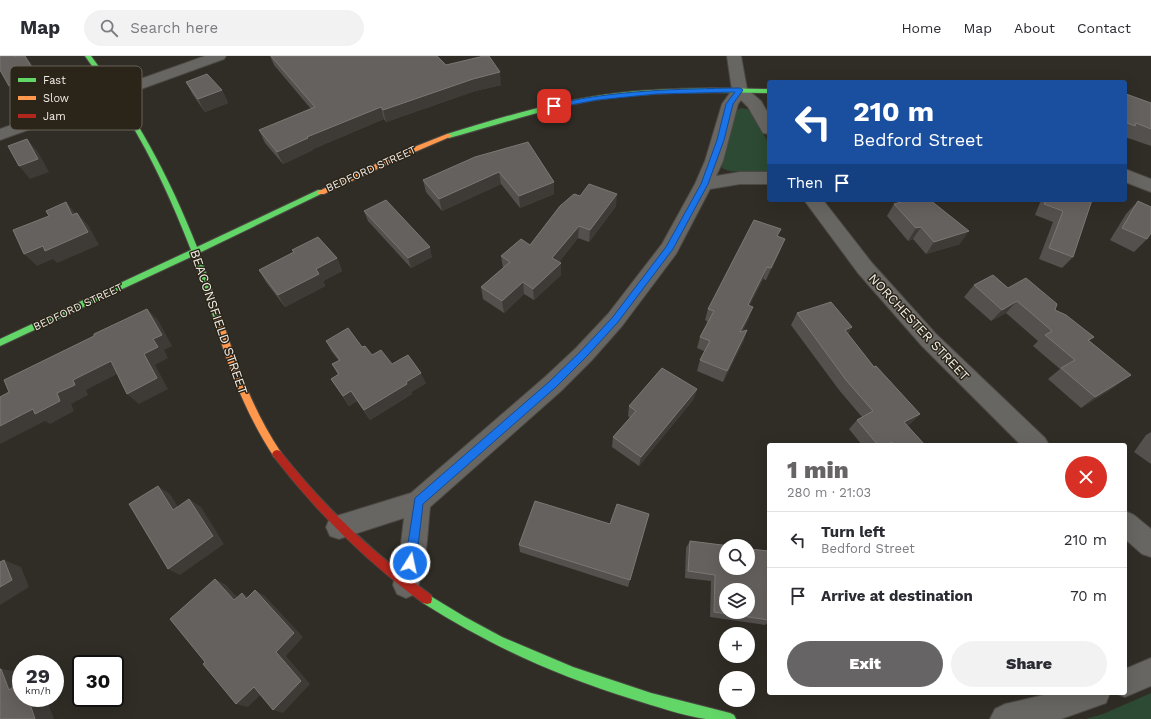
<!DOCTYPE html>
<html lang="en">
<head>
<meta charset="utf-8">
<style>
	body { margin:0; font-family:"Work Sans",sans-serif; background:#f2f2f3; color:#2b2b33; height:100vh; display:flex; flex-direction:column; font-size:15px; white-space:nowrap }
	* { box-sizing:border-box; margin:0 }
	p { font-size:13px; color:#7c7c81 }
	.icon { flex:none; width:22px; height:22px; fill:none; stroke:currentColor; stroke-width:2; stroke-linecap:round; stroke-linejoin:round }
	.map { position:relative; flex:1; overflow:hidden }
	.details { position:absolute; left:767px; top:387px; width:360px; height:252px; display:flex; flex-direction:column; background:#fff; border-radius:4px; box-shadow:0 4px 16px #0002 }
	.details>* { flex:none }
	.top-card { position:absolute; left:767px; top:24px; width:360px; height:122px; border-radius:4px; box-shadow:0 4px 16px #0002; background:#1a4fa0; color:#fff; overflow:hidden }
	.tools { position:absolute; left:719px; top:483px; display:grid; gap:8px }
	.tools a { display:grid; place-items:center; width:36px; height:36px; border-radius:50%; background:#fff; box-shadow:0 4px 16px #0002; font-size:20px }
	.speed { position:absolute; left:12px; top:599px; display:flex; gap:8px; font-size:20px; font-weight:700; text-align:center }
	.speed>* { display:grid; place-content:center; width:52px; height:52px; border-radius:50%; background:#fff; box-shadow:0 4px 16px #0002; line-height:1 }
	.speed small { font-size:10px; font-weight:400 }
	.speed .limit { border:2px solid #111; border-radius:6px; background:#fff; color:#111 }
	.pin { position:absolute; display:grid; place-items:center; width:34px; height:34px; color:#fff; margin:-17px; border-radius:8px; box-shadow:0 2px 6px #0006 }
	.me { position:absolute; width:44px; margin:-22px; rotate:10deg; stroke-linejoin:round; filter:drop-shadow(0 0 3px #0008) }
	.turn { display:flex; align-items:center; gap:14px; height:84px; padding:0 20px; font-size:18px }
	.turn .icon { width:52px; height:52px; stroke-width:2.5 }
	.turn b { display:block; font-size:28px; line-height:34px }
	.then { display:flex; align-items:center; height:38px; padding:0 20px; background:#0003; gap:8px; font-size:15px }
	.round { display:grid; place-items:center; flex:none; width:42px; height:42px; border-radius:21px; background:#f2f2f3 }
	.overview { display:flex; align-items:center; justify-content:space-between; height:68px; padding:0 20px }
	h1 { font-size:24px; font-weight:800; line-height:30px; color:#666465 }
	.primary-button { display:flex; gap:8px; margin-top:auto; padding:8px 20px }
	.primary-button a { flex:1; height:46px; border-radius:24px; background:#666465; color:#fff; font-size:16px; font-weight:800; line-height:46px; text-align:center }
	.primary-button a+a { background:#f2f2f3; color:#2b2b33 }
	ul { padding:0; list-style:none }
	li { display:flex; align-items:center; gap:12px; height:56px; padding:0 20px; border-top:1px solid #e1e1e2 }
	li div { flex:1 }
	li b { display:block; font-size:15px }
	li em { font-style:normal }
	header { display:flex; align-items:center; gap:24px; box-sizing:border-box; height:56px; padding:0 20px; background:#fff; border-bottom:1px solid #e1e1e2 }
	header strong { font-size:19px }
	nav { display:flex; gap:22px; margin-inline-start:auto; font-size:14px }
	.search { width:280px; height:36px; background:#f2f2f3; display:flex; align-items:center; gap:10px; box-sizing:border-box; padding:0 14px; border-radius:22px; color:#7c7c81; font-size:15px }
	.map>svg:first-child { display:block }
	.green { fill:#2c4a34 }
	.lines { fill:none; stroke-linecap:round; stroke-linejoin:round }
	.street-casing { stroke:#4c4843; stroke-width:2 }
	.fast-casing { stroke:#4c4843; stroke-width:2 }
	.slow-casing { stroke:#4c4843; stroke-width:2 }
	.jam-casing { stroke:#4c4843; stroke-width:2 }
	.street { fill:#686662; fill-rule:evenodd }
	.fast { fill:#63d668; fill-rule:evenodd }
	.slow { fill:#ff974d; fill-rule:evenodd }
	.jam { fill:#b3261e; fill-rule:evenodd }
	.wall { fill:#54504e }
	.shaded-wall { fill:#3e3b37 }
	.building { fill:#65615e; stroke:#7b7774; fill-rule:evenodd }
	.route { fill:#1a73e8; stroke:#114b97 }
	.labels { text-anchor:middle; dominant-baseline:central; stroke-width:3; stroke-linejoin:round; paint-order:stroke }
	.far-street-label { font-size:11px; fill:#f2eee7; stroke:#2a2419 }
	.street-label { font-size:13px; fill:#f2eee7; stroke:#2a2419 }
	.key { fill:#2a2419; stroke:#666157; stroke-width:1 }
	.key-label { font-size:11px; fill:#f2eee7 }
</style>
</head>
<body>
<header>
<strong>Map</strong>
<div class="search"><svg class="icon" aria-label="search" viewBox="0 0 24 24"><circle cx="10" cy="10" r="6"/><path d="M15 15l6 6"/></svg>Search here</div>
<nav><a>Home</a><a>Map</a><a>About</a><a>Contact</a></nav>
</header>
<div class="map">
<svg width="1151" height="663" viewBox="0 0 1151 663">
	<rect width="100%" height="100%" fill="#302d26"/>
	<path class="green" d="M 741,52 L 747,53 L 752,57 L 769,88 L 769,117 C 755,114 729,120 720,110 L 734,60 L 737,54 Z
		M 1151,637 L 1151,663 L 1086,663 L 1103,658 Z"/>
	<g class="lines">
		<defs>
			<path id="street" d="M 205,0 L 226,0 L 224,3 L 0,84 L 0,73 Z
				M 727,0 L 741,0 L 747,33 L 761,45 L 769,59 L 769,78 L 763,77 L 748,51 L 741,44 L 738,48 L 723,105 L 716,120 L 740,116 L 769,116 L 769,128 L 740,128 L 710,133 L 676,198 L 622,270 L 592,304 L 561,335 L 430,451 C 427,480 427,511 415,538 L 406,542 L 397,538 L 393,529 L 400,496 L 404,462 L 339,483 L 330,480 L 326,471 L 330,462 L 411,437 L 545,321 L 576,292 L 608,258 L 662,188 L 695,128 L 705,105 L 722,48 L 732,34 Z
				M 1125,113 L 1151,123 L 1151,136 L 1125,126 Z
				M 804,144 L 823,144 L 872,207 L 936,278 L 1045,382 L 1049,389 L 1021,389 L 922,290 L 858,217 Z
				M 1125,455 L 1134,459 L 1151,473 L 1151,501 L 1142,498 L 1125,483 Z
				M 1151,602 L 1151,630 L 1125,641 L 1115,637 L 1125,637 L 1125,613 Z
				M 1052,637 L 1110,637 L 1106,647 L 1061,663 L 990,663 L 995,653 L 1005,648 Z"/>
			<path id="fast" d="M 85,0 L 91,0 C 137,61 169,120 197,191 L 318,134 L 324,134 L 325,136 L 199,197 L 222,263 L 221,265 L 215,265 L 214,263 L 193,200 L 0,290 L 0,283 L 191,194 C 173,148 153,103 127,61 C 114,40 99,20 85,0 Z
				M 712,32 L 769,33 L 769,37 C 711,36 653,35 596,44 C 546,52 498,69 449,82 L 446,80 L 447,78 C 502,61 559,44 618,37 C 649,33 680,33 712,32 Z
				M 427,538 L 465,561 L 502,581 L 573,611 L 651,637 L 730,657 L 734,659 L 736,663 C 726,663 715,663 706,663 C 683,660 655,650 632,643 C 555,619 491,590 423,547 L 422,543 L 423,539 Z"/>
			<path id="slow" d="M 447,78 L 449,78 L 452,80 L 403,101 L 324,138 L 318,138 L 317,136 L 399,97 Z
				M 218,260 L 222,263 C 237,310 253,354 280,395 L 282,398 L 280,401 L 277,402 L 274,401 C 246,358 228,312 214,263 Z"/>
			<path id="jam" d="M 277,394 L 280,395 C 325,452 372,497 431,539 L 432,543 L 431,547 L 427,548 L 423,547 C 365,504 318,458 274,401 L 272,398 L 274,395 Z"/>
		</defs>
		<use href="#street" class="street-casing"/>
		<use href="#fast" class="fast-casing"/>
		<use href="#slow" class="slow-casing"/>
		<use href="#jam" class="jam-casing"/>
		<use href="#street" class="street"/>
		<use href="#fast" class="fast"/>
		<use href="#slow" class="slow"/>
		<use href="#jam" class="jam"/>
	</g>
	<path class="wall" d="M 270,0 L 437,0 L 446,9 L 501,29 L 475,35 L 386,66 L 384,63 L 313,93 L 313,94 L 283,108 L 265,87 L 259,74 L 311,53 L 274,9 Z
		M 186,26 L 222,34 L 228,47 L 205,56 L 193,39 Z
		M 1125,39 L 1151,47 L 1151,90 L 1125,81 Z
		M 528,86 L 554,126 L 554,138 L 520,152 L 501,128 L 442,155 L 426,136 L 423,124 Z
		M 1041,144 L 1092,144 L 1073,201 L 1062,212 L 1039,203 L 1053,166 L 1035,159 Z
		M 1138,145 L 1147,183 L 1134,196 L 1110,184 L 1126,158 Z
		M 894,148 L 960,188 L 926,198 L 913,183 L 908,185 L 887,160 Z
		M 616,150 L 589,186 L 578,182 L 559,206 L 561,219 L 534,244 L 524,238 L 504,257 L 483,243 L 481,231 L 503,212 L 501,200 L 530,189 Z
		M 364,155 L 432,201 L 411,212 L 368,165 Z
		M 778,180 L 780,195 L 766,224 L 763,223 L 749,250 L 749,262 L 742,276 L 747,274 L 743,286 L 723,326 L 697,315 L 700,304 L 704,295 L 697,292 L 700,281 L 708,266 L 705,264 L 708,253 Z
		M 292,194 L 337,202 L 342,215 L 323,225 L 325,230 L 285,251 L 266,226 L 259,214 L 294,197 Z
		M 974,229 L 1008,232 L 1055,254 L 1094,281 L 1089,285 L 1116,330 L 1081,352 L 1048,323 L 1060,313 L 1033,290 L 1038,285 L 1006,257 L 991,265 L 964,241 Z
		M 797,257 L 852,271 L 848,278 L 874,311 L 920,358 L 910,368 L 907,369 L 925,389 L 862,389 L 849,373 L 857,364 L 862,361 L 839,334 L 791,269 Z
		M 326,285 L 362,291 L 372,299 L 392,308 L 426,327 L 411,336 L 412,338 L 370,364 L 357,345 L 349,350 L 331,323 L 338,319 L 332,308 L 339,305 L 332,296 Z
		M 697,333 L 693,344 L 639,410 L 612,391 L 613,381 L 630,362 L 628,360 L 629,350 Z
		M 1151,376 L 1151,408 L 1134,396 L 1146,379 Z
		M 649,458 L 628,531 L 520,496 L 519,489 L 610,468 Z
		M 690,485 L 769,495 L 769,566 L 765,569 L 710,561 L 711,525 L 685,522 L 686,492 Z"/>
	<path class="shaded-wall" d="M 25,0 L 34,11 L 47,33 L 20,43 L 9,30 Z
		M 500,16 L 501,29 L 475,35 L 386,66 L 383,54 L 473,23 Z
		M 222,34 L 228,47 L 205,56 L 198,43 Z
		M 381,51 L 384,63 L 313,93 L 313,94 L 283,108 L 277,96 L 307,81 Z
		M 27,83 L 38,96 L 49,116 L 30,123 L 19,110 Z
		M 499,116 L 501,128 L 442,155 L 439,143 Z
		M 554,126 L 554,138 L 520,152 L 519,140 Z
		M 617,138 L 616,150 L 589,186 L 590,174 Z
		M 66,146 L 77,159 L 72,159 Z
		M 77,157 L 88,169 L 99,189 L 57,207 L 53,203 L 37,210 L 24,198 L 43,190 Z
		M 579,170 L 578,182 L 553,214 L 561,207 L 561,219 L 534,244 L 533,233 L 552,202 Z
		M 921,171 L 913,183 L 908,185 L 916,172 Z
		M 969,175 L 960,188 L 926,198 L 934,186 Z
		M 785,183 L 780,195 L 766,224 L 771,212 Z
		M 430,191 L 432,201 L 411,212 L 408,202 Z
		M 337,202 L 342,215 L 323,225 L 325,230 L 285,251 L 278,239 L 316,213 Z
		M 767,211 L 763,223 L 744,261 L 748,249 Z
		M 523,226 L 524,238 L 504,257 L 502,245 Z
		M 1017,245 L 1006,257 L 991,265 L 1002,254 Z
		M 753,251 L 749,262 L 736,288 L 740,276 Z
		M 147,253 L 158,264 L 172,290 L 164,294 L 168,302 L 155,309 L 168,333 L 139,348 L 127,338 L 144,298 L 153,283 Z
		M 852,271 L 845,283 L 845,274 Z
		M 747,274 L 743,286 L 723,326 L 727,315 Z
		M 111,305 L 123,315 L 86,334 L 88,339 L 71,348 L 74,355 L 50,368 L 45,365 L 0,388 L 0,370 L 57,337 L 73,324 Z
		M 421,317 L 426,327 L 411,336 L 412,338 L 370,364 L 364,354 L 406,326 Z
		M 1131,319 L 1116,330 L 1081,352 L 1095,341 Z
		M 697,333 L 693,344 L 639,410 L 641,401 Z
		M 351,335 L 357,345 L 349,350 L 343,340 Z
		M 920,358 L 910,368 L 895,375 L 904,366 Z
		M 158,430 L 170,438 L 185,462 L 173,454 Z
		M 189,443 L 201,451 L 224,488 L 180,519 L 168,513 Z
		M 4,504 L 21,511 L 29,531 L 0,549 L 0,531 Z
		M 215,523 L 226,529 L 245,550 L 234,544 Z
		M 255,534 L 265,540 L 303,581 L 286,600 L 310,628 L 283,657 L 273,654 L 276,596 Z
		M 242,537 L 253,543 L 246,543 Z
		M 1,613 L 21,616 L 21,636 L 9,634 Z
		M 254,631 L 265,634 L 248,651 L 236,648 Z
		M 28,642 L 46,642 L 54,663 L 35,663 Z"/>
	<path class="building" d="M 0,0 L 15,0 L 16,1 L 19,0 L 25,0 L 37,20 L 9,30 L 0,14 Z
		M 271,0 L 437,0 L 446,9 L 484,0 L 489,0 L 500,16 L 473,23 L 383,54 L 381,51 L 307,81 L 308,82 L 277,96 L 259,74 L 315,51 Z
		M 207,18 L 222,34 L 198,43 L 186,26 Z
		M 1126,38 L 1151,47 L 1151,73 L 1136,67 L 1135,70 L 1125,66 L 1125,39 Z
		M 27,83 L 38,103 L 19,110 L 8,90 Z
		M 528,86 L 554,126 L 519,140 L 499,116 L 439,143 L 423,124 L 475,101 Z
		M 589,128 L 617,138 L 590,174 L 579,170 L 552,202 L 561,207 L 533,233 L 523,226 L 502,245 L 481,231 L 510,206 L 501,200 L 521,183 L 530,189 L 560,150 L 574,138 L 580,140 Z
		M 386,144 L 430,191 L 408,202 L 364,155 Z
		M 908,144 L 930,144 L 969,175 L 934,186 L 921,171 L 916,172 L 894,148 Z
		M 1046,144 L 1092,144 L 1073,201 L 1049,192 L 1063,155 L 1044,148 Z
		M 1138,145 L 1151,151 L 1151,177 L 1147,183 L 1122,172 Z
		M 66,146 L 72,159 L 77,157 L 88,176 L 45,195 L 43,190 L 24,198 L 13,174 L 49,160 L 46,155 Z
		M 754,164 L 781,173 L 777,180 L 785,183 L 771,212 L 767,211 L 748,249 L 753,251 L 740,276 L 747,274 L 727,315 L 700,304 L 710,285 L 700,281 L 714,255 L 708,253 Z
		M 318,181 L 337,202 L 316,213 L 319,218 L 278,239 L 259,214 L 294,196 L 292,194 Z
		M 993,219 L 1008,232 L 1026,222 L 1057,248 L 1055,254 L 1066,259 L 1094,281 L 1088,284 L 1131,319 L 1095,341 L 1061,312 L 1075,304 L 1045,279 L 1052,275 L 1017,245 L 1002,254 L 974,229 Z
		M 831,246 L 852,271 L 845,274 L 874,311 L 876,310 L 920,358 L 904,366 L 925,389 L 894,389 L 892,386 L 885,389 L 878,389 L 857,364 L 873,355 L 846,324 L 797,257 Z
		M 147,253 L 162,279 L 153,283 L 158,291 L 144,298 L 157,322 L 127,338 L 111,305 L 73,324 L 75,329 L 57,337 L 60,345 L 35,358 L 33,353 L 0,370 L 0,341 L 9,336 L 4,324 L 94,280 L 94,278 Z
		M 348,272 L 362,291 L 365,290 L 372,299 L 381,294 L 392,308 L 408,299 L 421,317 L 406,326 L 407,328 L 364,354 L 351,335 L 343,340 L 331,323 L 339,318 L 332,308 L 340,304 L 326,285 Z
		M 662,312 L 697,333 L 641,401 L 613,381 L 636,355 L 629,350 Z
		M 158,430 L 173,454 L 189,443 L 213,480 L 168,513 L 129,448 Z
		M 535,445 L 610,468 L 617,448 L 649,458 L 630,524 L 519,489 Z
		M 690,485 L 730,490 L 726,490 L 726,512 L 748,512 L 748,493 L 769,495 L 769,564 L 714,556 L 715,519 L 688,515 ZM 726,534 L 748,534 L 748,556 L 726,556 Z
		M 4,504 L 12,524 L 0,531 L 0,506 Z
		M 215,523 L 234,544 L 242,537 L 246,543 L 255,534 L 294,577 L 276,596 L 301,625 L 273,654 L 254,631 L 236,648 L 203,608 L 205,606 L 170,563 Z
		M 0,613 L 1,613 L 9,634 L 21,625 L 21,642 L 28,642 L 35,663 L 0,663 Z"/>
	<path class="route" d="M 740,32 L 743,34 L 733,48 L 724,84 L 708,128 L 673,193 L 618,266 L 587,300 L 556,331 L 423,448 L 416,507 L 414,511 L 410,512 L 407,511 L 405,507 L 415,442 L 550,325 L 581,295 L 612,262 L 666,191 L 701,128 L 717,84 L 726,48 L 735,36 L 656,38 L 597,44 L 554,52 L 551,50 L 552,49 C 613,34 677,33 740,32 Z"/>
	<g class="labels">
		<g class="far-street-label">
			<text transform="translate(371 113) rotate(-24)">BEDFORD STREET</text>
			<text transform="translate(78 251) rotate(-25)">BEDFORD STREET</text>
		</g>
		<g class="street-label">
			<text transform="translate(219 266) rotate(71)">BEACONSFIELD STREET</text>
			<text transform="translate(919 271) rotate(47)">NORCHESTER STREET</text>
		</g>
	</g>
	<rect x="10" y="10" width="132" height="64" rx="6" class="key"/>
	<rect x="18" y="22" width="18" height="4" fill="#63d668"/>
	<rect x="18" y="40" width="18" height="4" fill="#ff974d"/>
	<rect x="18" y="58" width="18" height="4" fill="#b3261e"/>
	<g class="key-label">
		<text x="43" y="28">Fast</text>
		<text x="43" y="46">Slow</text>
		<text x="43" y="64">Jam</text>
	</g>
</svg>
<div class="tools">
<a><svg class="icon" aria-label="search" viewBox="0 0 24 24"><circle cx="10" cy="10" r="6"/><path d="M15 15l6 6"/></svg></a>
<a><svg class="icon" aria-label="layers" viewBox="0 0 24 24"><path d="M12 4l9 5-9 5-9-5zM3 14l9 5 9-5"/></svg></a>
<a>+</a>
<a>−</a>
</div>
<div class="speed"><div>29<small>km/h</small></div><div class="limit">30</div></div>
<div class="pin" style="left:554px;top:50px;background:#d93025"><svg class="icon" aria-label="arrive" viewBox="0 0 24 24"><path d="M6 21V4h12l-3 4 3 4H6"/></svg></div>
<svg class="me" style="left:410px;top:507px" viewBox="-20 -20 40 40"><circle r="17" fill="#1a73e8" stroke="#fff" stroke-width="3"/><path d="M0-11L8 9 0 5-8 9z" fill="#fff"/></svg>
<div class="top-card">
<div class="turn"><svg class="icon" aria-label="left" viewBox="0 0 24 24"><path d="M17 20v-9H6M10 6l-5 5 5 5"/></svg><div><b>210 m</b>Bedford Street</div></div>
<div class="then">Then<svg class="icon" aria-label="arrive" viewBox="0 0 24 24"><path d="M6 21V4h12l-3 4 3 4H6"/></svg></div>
</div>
<section class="details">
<div class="overview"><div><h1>1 min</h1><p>280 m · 21:03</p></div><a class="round" style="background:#d93025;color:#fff"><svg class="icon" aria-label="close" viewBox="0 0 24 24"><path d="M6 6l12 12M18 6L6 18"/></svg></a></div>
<ul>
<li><svg class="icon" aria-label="left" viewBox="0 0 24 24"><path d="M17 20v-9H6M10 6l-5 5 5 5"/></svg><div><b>Turn left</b><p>Bedford Street</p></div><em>210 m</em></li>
<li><svg class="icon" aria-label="arrive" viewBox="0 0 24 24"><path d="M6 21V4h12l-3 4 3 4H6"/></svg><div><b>Arrive at destination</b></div><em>70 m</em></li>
</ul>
<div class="primary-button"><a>Exit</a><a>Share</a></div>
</section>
</div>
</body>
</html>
